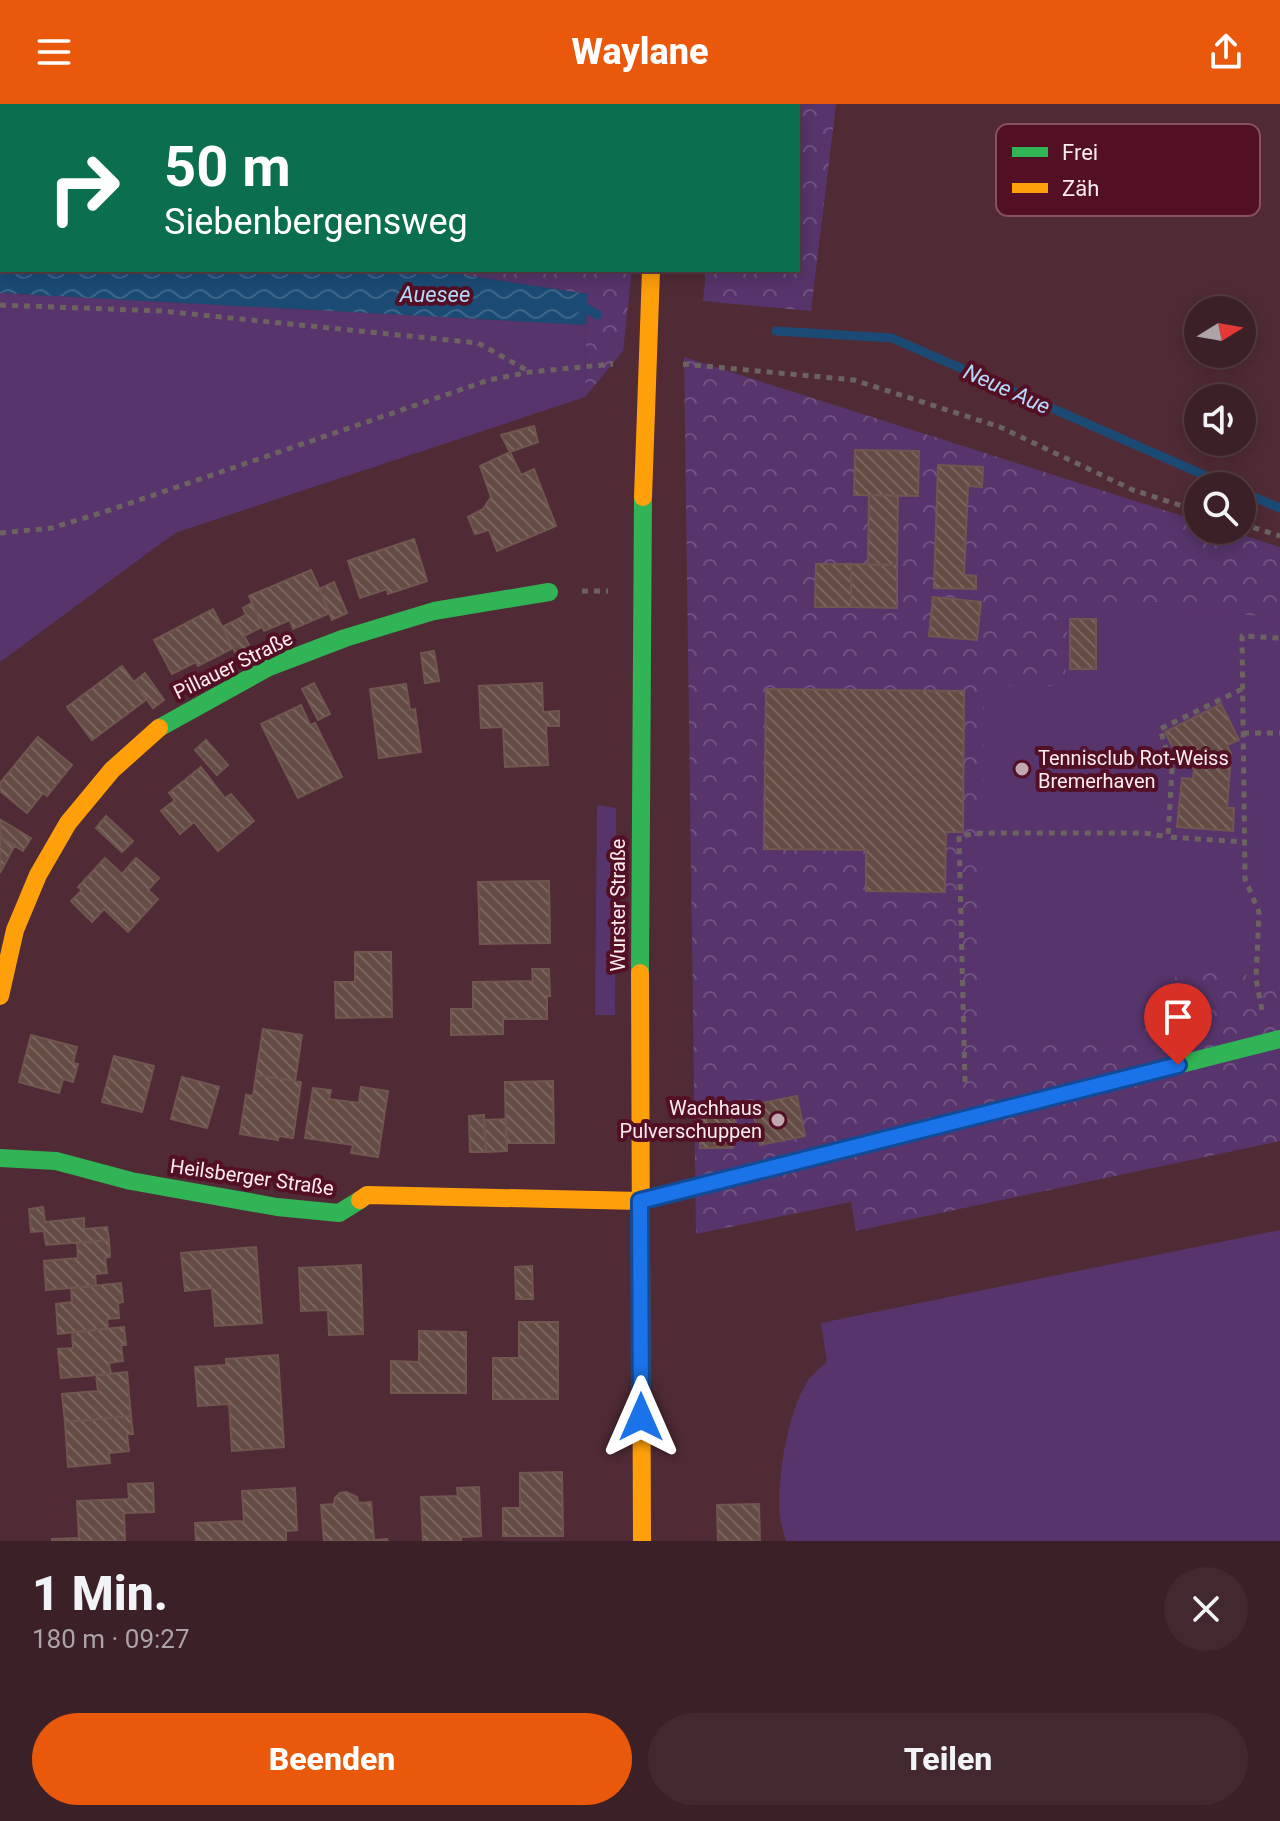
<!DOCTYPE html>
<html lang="de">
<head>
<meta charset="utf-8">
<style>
	body { margin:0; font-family:Roboto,sans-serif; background:#432830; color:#f1f3f6; height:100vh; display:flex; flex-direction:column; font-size:30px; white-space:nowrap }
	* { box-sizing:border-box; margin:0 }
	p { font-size:26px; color:#aca3a8 }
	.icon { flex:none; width:44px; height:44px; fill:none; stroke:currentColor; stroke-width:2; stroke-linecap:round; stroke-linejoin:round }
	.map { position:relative; height:1437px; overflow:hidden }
	.sheet { display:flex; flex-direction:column; background:#3c2028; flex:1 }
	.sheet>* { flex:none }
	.hud { position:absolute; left:0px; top:0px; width:800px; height:168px; box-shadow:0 4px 20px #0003,0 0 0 2px #553e45; background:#0b6e4f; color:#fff; overflow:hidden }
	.needle { width:52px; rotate:79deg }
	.controls { position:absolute; left:1184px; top:192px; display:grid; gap:16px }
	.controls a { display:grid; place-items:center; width:72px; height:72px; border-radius:50%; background:#3c2028; box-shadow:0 4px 20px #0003,0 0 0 2px #553e45; font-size:40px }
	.pin { position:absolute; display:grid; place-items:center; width:68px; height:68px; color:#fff; margin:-82px -34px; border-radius:50% 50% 50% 0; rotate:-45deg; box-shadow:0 0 8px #0007 }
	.pin .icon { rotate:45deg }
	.me { position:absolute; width:88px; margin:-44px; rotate:0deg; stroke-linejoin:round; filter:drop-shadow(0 0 6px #0008) }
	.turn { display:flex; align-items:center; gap:28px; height:168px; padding:0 32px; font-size:36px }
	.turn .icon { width:104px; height:104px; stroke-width:2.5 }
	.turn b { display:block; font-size:56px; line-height:68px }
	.round { display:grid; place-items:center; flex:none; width:84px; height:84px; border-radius:42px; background:#432830 }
	.head { display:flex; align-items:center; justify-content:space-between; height:136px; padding:0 32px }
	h1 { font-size:48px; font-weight:800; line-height:60px }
	.primary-button { display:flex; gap:16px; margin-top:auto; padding:16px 32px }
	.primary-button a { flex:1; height:92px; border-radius:48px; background:#ea580c; color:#fff; font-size:32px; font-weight:800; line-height:92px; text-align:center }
	.primary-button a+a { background:#432830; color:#f1f3f6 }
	header { display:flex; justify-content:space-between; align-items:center; height:104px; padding:0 32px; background:#ea580c; color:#fff; font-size:36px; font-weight:800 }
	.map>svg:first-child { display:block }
	.green { fill:#57356c }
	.forest { fill:url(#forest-crowns) }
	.water { fill:url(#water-waves) }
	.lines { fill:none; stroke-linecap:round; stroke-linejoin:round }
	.stream { stroke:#1b4b75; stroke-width:9 }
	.building { fill:url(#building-back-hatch); stroke:#70564f; stroke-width:2 }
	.path { stroke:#6c6361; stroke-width:5; stroke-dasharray:6 6; stroke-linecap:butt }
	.fast { stroke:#30b455; stroke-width:18 }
	.slow { stroke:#ff9f0a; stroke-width:18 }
	.route-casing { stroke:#114b97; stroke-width:20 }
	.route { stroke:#1a73e8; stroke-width:14 }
	.poi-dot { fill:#c1a8ae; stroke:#531025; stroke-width:3 }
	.labels { text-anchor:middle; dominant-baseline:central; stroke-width:8; stroke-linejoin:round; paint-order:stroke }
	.street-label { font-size:20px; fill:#feecef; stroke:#531025 }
	.poi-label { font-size:20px; fill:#feecef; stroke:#531025; text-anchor:start }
	.water-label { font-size:22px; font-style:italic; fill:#b6d9fa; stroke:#531025 }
	.key { fill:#531025; stroke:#865262; stroke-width:2 }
	.key-label { font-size:22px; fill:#feecef }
</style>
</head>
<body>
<header><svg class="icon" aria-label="menu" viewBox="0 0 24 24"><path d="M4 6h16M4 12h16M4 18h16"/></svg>Waylane<svg class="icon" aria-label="share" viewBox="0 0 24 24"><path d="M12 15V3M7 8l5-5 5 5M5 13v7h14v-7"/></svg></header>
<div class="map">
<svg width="1280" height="1437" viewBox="0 0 1280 1437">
	<defs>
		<pattern id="forest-crowns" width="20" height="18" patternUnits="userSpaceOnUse" patternTransform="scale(2)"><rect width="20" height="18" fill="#57356c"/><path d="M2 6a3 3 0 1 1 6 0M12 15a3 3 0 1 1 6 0" fill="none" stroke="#705281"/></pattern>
		<pattern id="water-waves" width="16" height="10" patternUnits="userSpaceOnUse" patternTransform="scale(2)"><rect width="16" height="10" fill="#1b4b75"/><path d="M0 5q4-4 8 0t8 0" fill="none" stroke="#3d6589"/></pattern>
		<pattern id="building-back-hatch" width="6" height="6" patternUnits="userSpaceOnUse" patternTransform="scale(2)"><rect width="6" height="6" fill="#644c45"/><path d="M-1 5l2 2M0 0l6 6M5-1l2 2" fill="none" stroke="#7b6660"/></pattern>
	</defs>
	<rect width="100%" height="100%" fill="#502b35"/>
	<path class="green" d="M 0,189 L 586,221 L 585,293 L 175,429 L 0,558 Z
		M 1068,502 L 1152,502 L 1280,514 L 1280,874 L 1277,874 L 1275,884 L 1246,881 L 1247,863 L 1145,937 L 982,940 L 983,580 L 1065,582 Z
		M 597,701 L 616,704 L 615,911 L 595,911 Z
		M 1280,1126 L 1280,1437 L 786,1437 C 784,1429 781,1421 780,1413 C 776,1377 788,1305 809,1275 C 814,1269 821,1263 827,1258 L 821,1219 Z"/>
	<path class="forest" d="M 0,0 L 650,0 L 650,2 L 2,2 L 2,93 L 0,92 Z
		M 724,0 L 836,0 L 811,207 L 703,197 L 706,166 L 798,166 L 798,2 L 724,2 Z
		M 432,166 L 632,166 L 623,247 L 585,293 L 587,190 Z
		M 684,253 L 1198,417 L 1198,426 L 1227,426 L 1280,443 L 1280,514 L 1152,502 L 1068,502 L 1065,582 L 984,581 L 982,939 L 1145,937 L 1145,906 L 1186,862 L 1247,862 L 1246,881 L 1275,884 L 1277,874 L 1280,874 L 1280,1037 L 856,1127 L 851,1098 L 696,1130 Z"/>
	<path class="water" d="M 0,92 L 2,93 L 2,166 L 432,166 L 588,190 L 586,221 L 0,189 Z"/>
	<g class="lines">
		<path class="stream" d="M 610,2 L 611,0
			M 578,204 L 587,205 L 598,211
			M 776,227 L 892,234 L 1229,382
			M 1242,388 L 1280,404"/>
	</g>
	<path class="building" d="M 534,322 L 538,338 L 510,348 L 501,331 Z
		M 855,346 L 919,347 L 918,392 L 854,391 Z
		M 510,348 L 521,371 L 534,365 L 556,422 L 497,447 L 489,426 L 475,430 L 468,413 L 483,405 L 491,393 L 480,362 Z
		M 938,361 L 983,363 L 982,383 L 968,382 L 964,471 L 976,472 L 976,485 L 934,484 Z
		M 869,391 L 898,391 L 897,461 L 868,461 Z
		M 414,435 L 427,477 L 388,490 L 387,485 L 360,494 L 348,457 Z
		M 816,460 L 851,460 L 851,503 L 815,503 Z
		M 851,460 L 897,461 L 897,504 L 851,503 Z
		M 311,466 L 330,509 L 293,525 L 290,516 L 264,527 L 249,492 Z
		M 334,478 L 347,509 L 332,516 L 319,485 Z
		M 933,493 L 981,498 L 977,536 L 929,532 Z
		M 252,499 L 262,523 L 244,532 L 236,516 L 246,511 L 243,504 Z
		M 213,505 L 233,544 L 198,562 L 196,558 L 172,570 L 154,536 Z
		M 1070,515 L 1096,515 L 1096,565 L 1070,565 Z
		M 236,516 L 251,545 L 237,552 L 222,523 Z
		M 434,547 L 439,577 L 425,579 L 421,549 Z
		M 122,562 L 147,595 L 92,636 L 67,603 Z
		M 145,569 L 164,596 L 153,604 L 134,578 Z
		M 314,579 L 330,610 L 318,616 L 302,585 Z
		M 542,579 L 543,608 L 559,607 L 559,622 L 546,622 L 548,661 L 505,663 L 503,623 L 481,624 L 479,582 Z
		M 406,580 L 410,606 L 415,605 L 421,648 L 379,654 L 370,585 Z
		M 766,585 L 964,587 L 963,728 L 946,728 L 945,788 L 866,787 L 866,746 L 764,745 Z
		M 1221,600 L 1239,636 L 1227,641 L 1231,650 L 1227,704 L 1234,704 L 1233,727 L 1177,723 L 1182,674 L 1193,675 L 1194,666 L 1190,660 L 1180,658 L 1165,628 Z
		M 301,601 L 310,621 L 315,619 L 342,673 L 298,694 L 261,620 Z
		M 38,633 L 72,661 L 47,692 L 43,689 L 27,709 L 0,687 L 0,679 Z
		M 206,636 L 228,661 L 217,671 L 195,646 Z
		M 201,663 L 225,694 L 231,690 L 254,717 L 218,747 L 194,718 L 180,730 L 161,707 L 175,696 L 169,689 Z
		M 106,712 L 133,737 L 122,748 L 96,724 Z
		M 1,716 L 31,734 L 23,747 L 0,733 Z
		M 0,733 L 15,741 L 0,769 Z
		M 105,754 L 122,770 L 136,754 L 159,774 L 148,786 L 158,795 L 128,828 L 104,805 L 92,818 L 71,797 L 82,786 L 78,783 Z
		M 549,777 L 550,839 L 480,840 L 478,778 Z
		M 355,848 L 391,848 L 392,913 L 336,914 L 335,878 L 355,878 Z
		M 532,865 L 549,865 L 550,892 L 547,892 L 547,915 L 503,915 L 503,930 L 451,931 L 451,905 L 473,905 L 473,878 L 533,877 Z
		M 263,925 L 302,931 L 295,977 L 256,971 Z
		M 31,931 L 77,943 L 73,959 L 78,960 L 73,978 L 63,975 L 59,989 L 19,978 Z
		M 114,952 L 154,962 L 142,1008 L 102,998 Z
		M 256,971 L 301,978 L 293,1034 L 279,1032 L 278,1036 L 240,1030 L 246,991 L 253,992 Z
		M 182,973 L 219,983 L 207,1024 L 171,1015 Z
		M 553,977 L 554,1039 L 506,1039 L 505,978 Z
		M 361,983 L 388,987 L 378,1053 L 351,1049 L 353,1041 L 305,1034 L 313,984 L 331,986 L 329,995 L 359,999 Z
		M 797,992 L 805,1032 L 760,1041 L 752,1001 Z
		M 700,1006 L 734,1006 L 733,1044 L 700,1044 Z
		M 484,1011 L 486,1048 L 470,1048 L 469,1012 Z
		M 506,1015 L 507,1047 L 486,1048 L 484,1016 Z
		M 43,1103 L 45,1118 L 84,1114 L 84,1125 L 107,1123 L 109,1136 L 46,1141 L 44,1127 L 31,1128 L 29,1105 Z
		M 109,1136 L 110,1153 L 105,1154 L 107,1169 L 95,1170 L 96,1182 L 46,1186 L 44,1157 L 78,1154 L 77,1139 Z
		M 256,1143 L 262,1219 L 215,1222 L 212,1184 L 185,1187 L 181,1149 Z
		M 361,1161 L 363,1230 L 329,1231 L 328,1206 L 301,1207 L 299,1164 Z
		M 532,1162 L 533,1195 L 516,1195 L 515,1163 Z
		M 121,1179 L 123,1198 L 118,1199 L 119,1214 L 107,1215 L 108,1225 L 58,1230 L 56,1200 L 72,1198 L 71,1184 Z
		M 519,1218 L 558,1218 L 558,1295 L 493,1295 L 493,1254 L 519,1254 Z
		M 124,1223 L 126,1241 L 121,1241 L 123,1257 L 109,1259 L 111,1270 L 61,1274 L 58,1245 L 73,1244 L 72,1228 Z
		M 419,1227 L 466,1228 L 466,1289 L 391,1289 L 391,1257 L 419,1258 Z
		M 278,1251 L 284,1343 L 232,1347 L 229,1300 L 198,1302 L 195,1263 L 226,1261 L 226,1255 Z
		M 127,1268 L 131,1312 L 65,1318 L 62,1290 L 98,1287 L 96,1271 Z
		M 131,1312 L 133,1330 L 127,1330 L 129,1347 L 109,1349 L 110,1359 L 68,1363 L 65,1318 Z
		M 562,1368 L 563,1432 L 503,1432 L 503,1404 L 520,1404 L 520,1369 Z
		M 153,1379 L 154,1408 L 124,1409 L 125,1437 L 52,1437 L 52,1435 L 79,1434 L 77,1397 L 129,1395 L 128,1380 Z
		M 479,1383 L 481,1432 L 461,1433 L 461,1437 L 423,1437 L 421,1393 L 458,1392 L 457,1384 Z
		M 295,1384 L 297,1426 L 286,1427 L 286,1437 L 196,1437 L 195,1419 L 244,1417 L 242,1387 Z
		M 346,1388 L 357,1393 L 358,1399 L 371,1398 L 374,1436 L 387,1435 L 388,1437 L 324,1437 L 321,1401 L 334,1400 L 335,1394 L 340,1389 Z
		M 759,1400 L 760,1437 L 718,1437 L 717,1401 Z"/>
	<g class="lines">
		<path class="path" d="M 0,201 L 162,207 L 478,239 L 530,268
			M 683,260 L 854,276 L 1000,323 L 1133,386 L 1198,407
			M 1242,420 L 1280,432
			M 0,429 L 52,424 L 110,406 L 489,276 L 530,268 L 613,260
			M 582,487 L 608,487
			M 1242,585 L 1160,625 L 1172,665 L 1168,733 L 1245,738
			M 1243,629 L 1280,629
			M 1262,906 L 1256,875 L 1259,808 L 1245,775 L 1242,532 L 1279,534
			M 965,978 L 959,732 L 982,729 L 1145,729 L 1168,733"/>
		<path class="fast" d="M 159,624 L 269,563 L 345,534 L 434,507 L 549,488
			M 640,869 L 643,393
			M 0,1054 L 56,1057 L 131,1077 L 277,1103 L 339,1109 L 360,1096
			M 719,1077 L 1280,935"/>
		<path class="slow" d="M 666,0 L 666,2
			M 643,393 L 651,166
			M 640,869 L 642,1437
			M 0,892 L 15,826 L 38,771 L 68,719 L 112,666 L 159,624
			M 360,1096 L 367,1091 L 640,1097 L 719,1077"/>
	</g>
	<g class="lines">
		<defs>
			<path id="route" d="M 641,1313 L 640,1097 L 1178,961"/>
		</defs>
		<use href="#route" class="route-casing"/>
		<use href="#route" class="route"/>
	</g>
	<g class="poi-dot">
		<circle cx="1022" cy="665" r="8"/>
		<circle cx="778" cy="1016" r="8"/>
	</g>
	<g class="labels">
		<g class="street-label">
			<text transform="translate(233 561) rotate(-26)">Pillauer Straße</text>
			<text transform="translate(618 801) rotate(-90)">Wurster Straße</text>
			<text transform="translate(252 1073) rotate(8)">Heilsberger Straße</text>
		</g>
		<g class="poi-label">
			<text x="1038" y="654">Tennisclub Rot-Weiss<tspan x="1038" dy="23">Bremerhaven</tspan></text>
			<text x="762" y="1004" text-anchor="end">Wachhaus<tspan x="762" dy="23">Pulverschuppen</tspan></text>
		</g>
		<g class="water-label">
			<text x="435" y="190">Auesee</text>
			<text transform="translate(1007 285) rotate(24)">Neue Aue</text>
		</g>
	</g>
	<rect x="996" y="20" width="264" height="92" rx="12" class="key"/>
	<rect x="1012" y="43" width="36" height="10" fill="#30b455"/>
	<rect x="1012" y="79" width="36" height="10" fill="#ff9f0a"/>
	<g class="key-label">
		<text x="1062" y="56">Frei</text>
		<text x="1062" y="92">Zäh</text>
	</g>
</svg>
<div class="controls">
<a><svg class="needle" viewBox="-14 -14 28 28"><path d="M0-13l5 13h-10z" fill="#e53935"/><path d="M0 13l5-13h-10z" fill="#aca3a8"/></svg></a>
<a><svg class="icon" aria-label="sound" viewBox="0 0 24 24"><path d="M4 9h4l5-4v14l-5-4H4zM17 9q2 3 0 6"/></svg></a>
<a><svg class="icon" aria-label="search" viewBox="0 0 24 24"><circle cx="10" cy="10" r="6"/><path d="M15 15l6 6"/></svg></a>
</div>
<div class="pin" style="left:1178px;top:961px;background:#d93025"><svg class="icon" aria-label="arrive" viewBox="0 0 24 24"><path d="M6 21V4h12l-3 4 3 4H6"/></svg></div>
<svg class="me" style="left:641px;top:1313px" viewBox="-20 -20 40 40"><path d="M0-17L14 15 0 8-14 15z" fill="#1a73e8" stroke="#fff" stroke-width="4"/></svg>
<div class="hud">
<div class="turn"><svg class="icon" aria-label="right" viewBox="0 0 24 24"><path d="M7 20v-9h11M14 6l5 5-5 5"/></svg><div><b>50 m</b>Siebenbergensweg</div></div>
</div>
</div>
<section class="sheet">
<div class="head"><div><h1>1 Min.</h1><p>180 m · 09:27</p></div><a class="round"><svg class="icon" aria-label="close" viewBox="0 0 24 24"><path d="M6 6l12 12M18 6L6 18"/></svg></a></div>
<div class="primary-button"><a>Beenden</a><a>Teilen</a></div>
</section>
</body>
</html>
